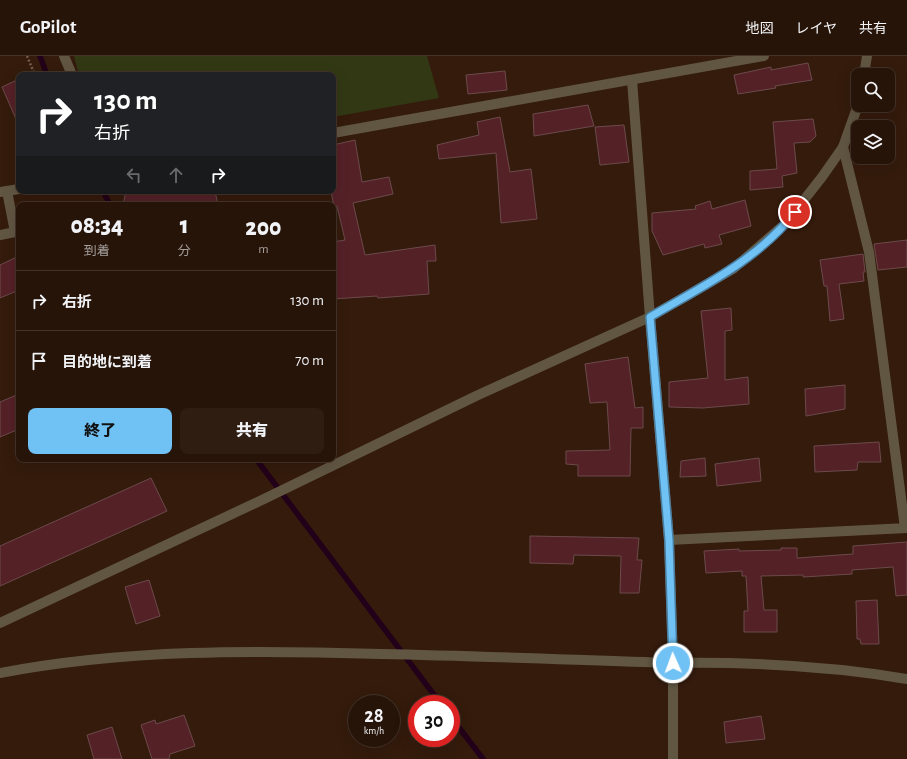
<!DOCTYPE html>
<html lang="ja">
<head>
<meta charset="utf-8">
<style>
	body { margin:0; font-family:"Alegreya Sans","Noto Sans JP",sans-serif; background:#2f1d12; color:#f1f3f6; height:100vh; display:flex; flex-direction:column; font-size:15px; white-space:nowrap }
	* { box-sizing:border-box; margin:0 }
	p { font-size:13px; color:#a49e9c }
	.icon { flex:none; width:22px; height:22px; fill:none; stroke:currentColor; stroke-width:2; stroke-linecap:round; stroke-linejoin:round }
	.map { position:relative; flex:1; overflow:hidden }
	.details { position:absolute; left:16px; top:146px; width:320px; height:260px; display:flex; flex-direction:column; background:#271409; border-radius:8px; box-shadow:0 4px 16px #0002,0 0 0 1px #43332a }
	.details>* { flex:none }
	.guide { position:absolute; left:16px; top:16px; width:320px; height:122px; border-radius:8px; box-shadow:0 4px 16px #0002,0 0 0 1px #43332a; background:#202124; color:#fff; overflow:hidden }
	.buttons { position:absolute; left:851px; top:12px; display:grid; gap:8px }
	.buttons a { display:grid; place-items:center; width:44px; height:44px; border-radius:8px; background:#271409; box-shadow:0 4px 16px #0002,0 0 0 1px #43332a; font-size:20px }
	.speed { position:absolute; left:348px; top:639px; display:flex; gap:8px; font-size:20px; font-weight:700; text-align:center }
	.speed>* { display:grid; place-content:center; width:52px; height:52px; border-radius:50%; background:#271409; box-shadow:0 4px 16px #0002,0 0 0 1px #43332a; line-height:1 }
	.speed small { font-size:10px; font-weight:400 }
	.speed .limit { border:6px solid #d22; background:#fff; color:#111 }
	.pin { position:absolute; display:grid; place-items:center; width:34px; height:34px; color:#fff; margin:-17px; border:2px solid #fff; border-radius:50%; box-shadow:0 1px 4px #0007 }
	.me { position:absolute; width:44px; margin:-22px; rotate:358deg; stroke-linejoin:round; filter:drop-shadow(0 0 3px #0008) }
	.turn { display:flex; align-items:center; gap:14px; height:84px; padding:0 12px; font-size:18px }
	.turn .icon { width:52px; height:52px; stroke-width:2.5 }
	.turn b { display:block; font-size:28px; line-height:34px }
	.lanes { display:flex; align-items:center; height:38px; padding:0 12px; background:#0003; justify-content:center; gap:20px; direction:ltr }
	.lanes .off { opacity:.35 }
	.eta { display:flex; justify-content:space-evenly; align-items:center; height:68px; text-align:center }
	.eta b { font-size:24px; font-weight:800; line-height:28px }
	.primary-button { display:flex; gap:8px; margin-top:auto; padding:8px 12px }
	.primary-button a { flex:1; height:46px; border-radius:8px; background:#70c1f4; color:#111; font-size:16px; font-weight:800; line-height:46px; text-align:center }
	.primary-button a+a { background:#2f1d12; color:#f1f3f6 }
	ul { padding:0; list-style:none }
	li { display:flex; align-items:center; gap:12px; height:60px; padding:0 12px; border-top:1px solid #43332a }
	li div { flex:1 }
	li b { display:block; font-size:15px }
	li em { font-style:normal }
	header { display:flex; align-items:center; gap:24px; box-sizing:border-box; height:56px; padding:0 20px; background:#271409; border-bottom:1px solid #43332a }
	header strong { font-size:19px }
	nav { display:flex; gap:22px; margin-inline-start:auto; font-size:14px }
	.map>svg:first-child { display:block }
	.green { fill:#323814 }
	.lines { fill:none; stroke-linecap:round; stroke-linejoin:round }
	.stream { stroke:#230019; stroke-width:5.5 }
	.building { fill:#542127; stroke:#6c4a4c }
	.path { stroke:#745e51; stroke-width:2.5; stroke-dasharray:2 2; stroke-linecap:butt }
	.service { stroke:#615642; stroke-width:10 }
	.minor { stroke:#615642; stroke-width:10 }
	.tertiary { stroke:#615642; stroke-width:10 }
	.route-casing { stroke:#497d9f; stroke-width:10 }
	.route { stroke:#70c1f4; stroke-width:7 }
</style>
</head>
<body>
<header>
<strong>GoPilot</strong>
<nav><a>地図</a><a>レイヤ</a><a>共有</a></nav>
</header>
<div class="map">
<svg width="907" height="703" viewBox="0 0 907 703">
	<rect width="100%" height="100%" fill="#341b0c"/>
	<path class="green" d="M 74,0 L 427,0 L 439,42 L 333,61 L 333,19 L 79,19 Z"/>
	<g class="lines">
		<path class="stream" d="M 40,0 L 47,19
			M 103,135 L 110,149
			M 256,403 L 441,648
			M 451,661 L 483,703"/>
	</g>
	<path class="building" d="M 808,7 L 812,24 L 775,30 L 776,32 L 738,38 L 734,19 L 771,11 L 771,14 Z
		M 505,15 L 507,34 L 468,38 L 466,19 Z
		M 19,23 L 19,70 L 2,31 Z
		M 588,49 L 594,70 L 534,80 L 533,58 Z
		M 500,61 L 510,116 L 531,113 L 537,163 L 501,167 L 496,97 L 439,103 L 437,89 L 479,79 L 477,66 Z
		M 813,63 L 816,80 L 810,86 L 794,87 L 797,117 L 782,120 L 783,131 L 750,134 L 750,115 L 777,113 L 773,66 Z
		M 624,69 L 629,106 L 600,109 L 595,71 Z
		M 355,84 L 362,126 L 389,121 L 393,138 L 353,147 L 365,199 L 435,189 L 436,205 L 427,205 L 429,238 L 378,242 L 377,240 L 333,243 L 333,186 L 345,184 L 337,150 L 334,151 L 331,135 L 333,135 L 333,89 Z
		M 126,135 L 215,135 L 218,149 L 123,149 Z
		M 745,144 L 751,170 L 719,179 L 722,188 L 705,192 L 704,188 L 663,199 L 652,175 L 652,157 L 696,153 L 695,150 L 710,145 L 712,153 Z
		M 907,184 L 907,211 L 878,214 L 874,188 Z
		M 863,198 L 865,216 L 863,216 L 864,225 L 839,228 L 844,263 L 830,265 L 827,230 L 824,230 L 820,204 Z
		M 19,200 L 19,234 L 0,242 L 0,209 Z
		M 731,252 L 732,274 L 725,275 L 725,324 L 748,321 L 749,348 L 703,352 L 669,351 L 669,326 L 708,322 L 701,255 Z
		M 628,301 L 635,352 L 643,351 L 643,372 L 631,372 L 630,420 L 578,420 L 578,409 L 566,408 L 566,395 L 610,394 L 607,346 L 590,347 L 585,308 Z
		M 845,329 L 845,353 L 806,360 L 805,333 Z
		M 19,338 L 19,373 L 0,381 L 0,346 Z
		M 879,386 L 881,406 L 858,406 L 857,414 L 815,416 L 814,390 Z
		M 705,402 L 706,420 L 680,421 L 681,405 Z
		M 759,402 L 761,425 L 717,430 L 715,408 Z
		M 151,422 L 167,455 L 0,530 L 0,490 Z
		M 530,480 L 639,482 L 637,504 L 642,504 L 639,537 L 620,537 L 621,500 L 574,499 L 573,508 L 530,507 Z
		M 907,486 L 907,539 L 896,540 L 893,511 L 852,514 L 852,518 L 803,521 L 803,519 L 761,520 L 764,554 L 777,554 L 777,576 L 744,576 L 744,555 L 748,555 L 746,520 L 742,520 L 742,515 L 706,517 L 704,495 L 739,493 L 739,495 L 781,494 L 781,492 L 797,492 L 797,502 L 853,498 L 853,490 Z
		M 149,524 L 160,560 L 136,568 L 125,531 Z
		M 877,544 L 879,588 L 861,588 L 860,583 L 857,583 L 856,545 Z
		M 184,659 L 195,690 L 170,698 L 169,703 L 152,703 L 141,669 L 155,664 L 156,668 Z
		M 761,660 L 765,683 L 726,687 L 724,666 Z
		M 112,671 L 122,703 L 94,703 L 87,679 Z"/>
	<g class="lines">
		<path class="path" d="M 27,0 L 35,19"/>
		<path class="service" d="M 0,179 L 15,176 L 7,135"/>
		<path class="minor" d="M 64,0 L 72,19
			M 632,24 L 650,261 L 669,484 L 673,607 L 673,703
			M 333,77 L 764,0
			M 843,91 L 869,196 L 905,472
			M 0,136 L 19,133
			M 669,484 L 907,472"/>
		<path class="tertiary" d="M 864,19 L 867,0
			M 0,567 L 264,443 L 476,340 L 650,261 L 733,213 L 785,168 L 822,121 L 843,91 L 858,49
			M 0,617 C 126,593 254,594 382,598 C 479,600 576,604 673,607 C 750,606 831,610 907,623"/>
	</g>
	<g class="lines">
		<defs>
			<path id="route" d="M 673,607 L 669,484 L 650,261 C 701,231 758,204 795,156"/>
		</defs>
		<use href="#route" class="route-casing"/>
		<use href="#route" class="route"/>
	</g>
</svg>
<div class="buttons">
<a><svg class="icon" aria-label="search" viewBox="0 0 24 24"><circle cx="10" cy="10" r="6"/><path d="M15 15l6 6"/></svg></a>
<a><svg class="icon" aria-label="layers" viewBox="0 0 24 24"><path d="M12 4l9 5-9 5-9-5zM3 14l9 5 9-5"/></svg></a>
</div>
<div class="speed"><div>28<small>km/h</small></div><div class="limit">30</div></div>
<div class="pin" style="left:795px;top:156px;background:#d93025"><svg class="icon" aria-label="arrive" viewBox="0 0 24 24"><path d="M6 21V4h12l-3 4 3 4H6"/></svg></div>
<svg class="me" style="left:673px;top:607px" viewBox="-20 -20 40 40"><circle r="17" fill="#70c1f4" stroke="#fff" stroke-width="3"/><path d="M0-11L8 9 0 5-8 9z" fill="#fff"/></svg>
<div class="guide">
<div class="turn"><svg class="icon" aria-label="right" viewBox="0 0 24 24"><path d="M7 20v-9h11M14 6l5 5-5 5"/></svg><div><b>130 m</b>右折</div></div>
<div class="lanes"><svg class="icon off" aria-label="left" viewBox="0 0 24 24"><path d="M17 20v-9H6M10 6l-5 5 5 5"/></svg><svg class="icon off" aria-label="ahead" viewBox="0 0 24 24"><path d="M12 20V5M6 11l6-6 6 6"/></svg><svg class="icon" aria-label="right" viewBox="0 0 24 24"><path d="M7 20v-9h11M14 6l5 5-5 5"/></svg></div>
</div>
<section class="details">
<div class="eta">
<div><b>08:34</b><p>到着</p></div>
<div><b>1</b><p>分</p></div>
<div><b>200</b><p>m</p></div>
</div>
<ul>
<li><svg class="icon" aria-label="right" viewBox="0 0 24 24"><path d="M7 20v-9h11M14 6l5 5-5 5"/></svg><div><b>右折</b></div><em>130 m</em></li>
<li><svg class="icon" aria-label="arrive" viewBox="0 0 24 24"><path d="M6 21V4h12l-3 4 3 4H6"/></svg><div><b>目的地に到着</b></div><em>70 m</em></li>
</ul>
<div class="primary-button"><a>終了</a><a>共有</a></div>
</section>
</div>
</body>
</html>
